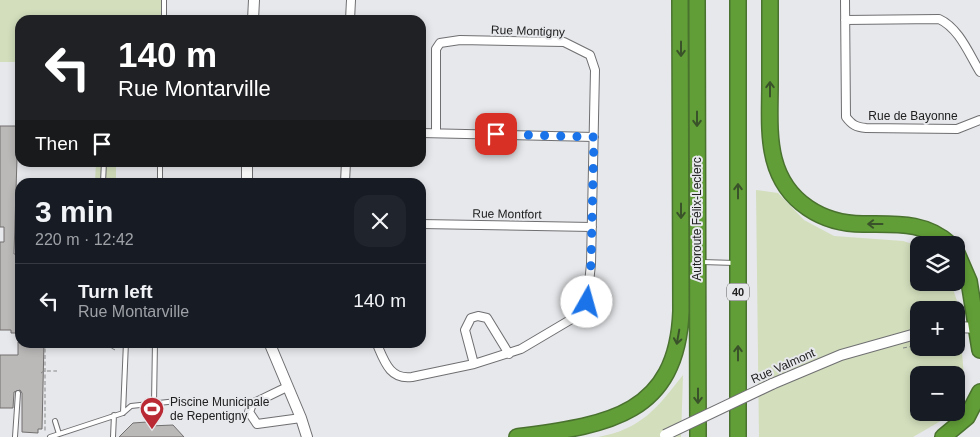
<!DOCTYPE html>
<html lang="en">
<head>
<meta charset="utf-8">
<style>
	body { margin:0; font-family:Arial,sans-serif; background:#20242c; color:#f1f3f6; height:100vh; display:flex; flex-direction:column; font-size:19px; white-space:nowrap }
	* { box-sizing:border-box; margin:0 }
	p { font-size:16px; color:#9ea1a6 }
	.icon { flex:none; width:28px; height:28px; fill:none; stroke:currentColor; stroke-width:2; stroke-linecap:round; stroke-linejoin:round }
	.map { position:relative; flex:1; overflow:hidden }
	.drawer { position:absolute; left:15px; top:178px; width:411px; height:170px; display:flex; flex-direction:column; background:#171b24; border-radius:15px; box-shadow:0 2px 8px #0003 }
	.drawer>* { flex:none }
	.guide { position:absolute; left:15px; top:15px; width:411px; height:152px; border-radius:15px; box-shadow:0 2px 8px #0003; background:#202124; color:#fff; overflow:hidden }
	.buttons { position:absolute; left:910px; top:236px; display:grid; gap:10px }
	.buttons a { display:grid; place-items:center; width:55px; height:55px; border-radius:10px; background:#171b24; box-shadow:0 2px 8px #0003; font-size:25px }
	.pin { position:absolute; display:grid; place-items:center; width:42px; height:42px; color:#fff; margin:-21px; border-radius:10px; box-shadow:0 2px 8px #0006 }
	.me { position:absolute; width:55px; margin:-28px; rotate:7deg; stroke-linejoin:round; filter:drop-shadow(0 0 4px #0008) }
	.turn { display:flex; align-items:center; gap:18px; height:105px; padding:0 20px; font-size:22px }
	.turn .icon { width:65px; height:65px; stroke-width:2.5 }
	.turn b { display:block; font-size:35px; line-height:42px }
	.then { display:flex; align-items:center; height:48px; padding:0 20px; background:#0003; gap:10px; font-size:19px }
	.round { display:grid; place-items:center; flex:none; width:52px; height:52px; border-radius:15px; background:#20242c }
	.overview { display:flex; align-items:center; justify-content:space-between; height:85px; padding:0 20px }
	h1 { font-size:30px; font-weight:600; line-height:38px }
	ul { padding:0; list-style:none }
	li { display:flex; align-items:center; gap:15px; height:75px; padding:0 20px; border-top:1px solid #363941 }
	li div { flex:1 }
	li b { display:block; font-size:19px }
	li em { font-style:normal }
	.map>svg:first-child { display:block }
	.green { fill:#d2debc; fill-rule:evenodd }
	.building { fill:#bbb8b8; stroke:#726f6f }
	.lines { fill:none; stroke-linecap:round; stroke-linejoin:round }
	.service-casing { stroke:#6f6f72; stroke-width:6 }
	.minor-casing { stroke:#6f6f72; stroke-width:10 }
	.tertiary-casing { stroke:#6f6f72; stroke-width:12 }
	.motorway-casing { stroke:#4a722f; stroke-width:18 }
	.path { stroke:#868789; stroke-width:1; stroke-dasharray:4 2.5; stroke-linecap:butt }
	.service { stroke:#fff; stroke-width:4 }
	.minor { stroke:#fff; stroke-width:8 }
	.tertiary { stroke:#fff; stroke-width:10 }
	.motorway { stroke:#619e37; stroke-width:15 }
	.tertiary-bridge-casing { stroke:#6f6f72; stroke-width:12; stroke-linecap:butt }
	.tertiary-bridge { stroke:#fff; stroke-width:10 }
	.oneway { stroke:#3a522a }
	.route { stroke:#1a73e8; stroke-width:9; stroke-dasharray:0 16.2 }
	.labels { text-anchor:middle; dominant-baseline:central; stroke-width:4; stroke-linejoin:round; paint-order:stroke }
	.shield { fill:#e7e8eb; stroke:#5c5c5e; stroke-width:1 }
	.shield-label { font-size:11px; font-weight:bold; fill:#202021 }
	.street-label { font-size:12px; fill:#202021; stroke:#e7e8eb }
	.poi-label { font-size:12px; fill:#202021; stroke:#e7e8eb; text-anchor:start }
</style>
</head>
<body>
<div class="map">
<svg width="980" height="437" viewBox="0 0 980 437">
	<rect width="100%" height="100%" fill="#e7e8eb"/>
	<path class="green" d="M 0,0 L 167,0 L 167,20 L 20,20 L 20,62 L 0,62 Z
		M 96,163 L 116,163 L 116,182 L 95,182 Z
		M 756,190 L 778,193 L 804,220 L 834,236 L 903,241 L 919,246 L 919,282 L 951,283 L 958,304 L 965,389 L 956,405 L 956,375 L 919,375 L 919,412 L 952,413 L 951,415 L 913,437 L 759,437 ZM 919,310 L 956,310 L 956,348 L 919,348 Z
		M 683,375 L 681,437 L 598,437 C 642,429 657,408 683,375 Z"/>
	<path class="building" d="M 0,126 L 18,126 L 14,254 L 16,254 L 17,333 L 11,333 L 11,330 L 0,330 L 0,242 L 4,242 L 4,227 L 0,227 Z
		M 18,342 L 44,342 L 42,429 L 38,429 L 38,433 L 22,432 L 22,393 L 20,390 L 14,392 L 13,408 L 0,408 L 0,355 L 18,355 Z
		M 147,422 L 150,426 L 173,425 L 184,437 L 119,437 L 133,423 Z"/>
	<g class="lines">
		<defs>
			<path id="service" d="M 164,20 L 164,0
				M 103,182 L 104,162
				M 160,182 L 160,162
				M 702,262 L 735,263
				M 154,403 L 155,342
				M 123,413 L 126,342
				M 55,421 L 59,434
				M 15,437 L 18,393
				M 50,437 L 123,413 L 131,406 L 177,401
				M 113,437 L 114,415"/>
			<path id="minor" d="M 845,0 L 846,117 C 852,125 856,127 866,128 L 957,129 L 980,120
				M 350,20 L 351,0
				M 845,20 L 939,19 C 959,28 969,54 980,72
				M 421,133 L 594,137
				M 345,182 L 346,162
				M 421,224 L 592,227
				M 376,342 C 384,360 389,380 412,377 L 474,364 L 521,349 L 570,320 L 587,302 L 591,264 L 595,70 L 590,55 L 564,42 L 460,40 L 440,43 L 436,49 L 436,133
				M 474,364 L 465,330 L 471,318 L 478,316 L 487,318 L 509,354
				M 287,387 L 252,404 L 249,412 L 257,424 L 301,418"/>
			<path id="tertiary" d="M 253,20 L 254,0
				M 247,182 L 247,162
				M 956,327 L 980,328
				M 269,342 L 301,418 L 307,437
				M 772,384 L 841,355 L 919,333"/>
			<path id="motorway" d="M 697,0 L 698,437
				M 738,0 L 738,437
				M 770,0 C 770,28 770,56 770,84 C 770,108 768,136 774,159 C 785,202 823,225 866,224 C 897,224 927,222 951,245
				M 956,251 L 969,281 L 980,350
				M 517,437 C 603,425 677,418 681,311 L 680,0
				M 943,437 L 967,417 L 980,392"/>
		</defs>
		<use href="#service" class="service-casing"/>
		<use href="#minor" class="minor-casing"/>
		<use href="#tertiary" class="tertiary-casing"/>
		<use href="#motorway" class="motorway-casing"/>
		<path class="path" d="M 17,315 L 20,315
			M 956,340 L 965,339
			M 45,342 L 45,432
			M 100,342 L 117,351
			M 903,348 L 919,345
			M 41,373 L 44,371 L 57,371"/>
		<use href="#service" class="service"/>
		<use href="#minor" class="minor"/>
		<use href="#tertiary" class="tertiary"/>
		<use href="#motorway" class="motorway"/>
		<defs>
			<path id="tertiary-bridge" d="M 665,435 L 772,384"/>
		</defs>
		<use href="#tertiary-bridge" class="tertiary-bridge-casing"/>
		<use href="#tertiary-bridge" class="tertiary-bridge"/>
	</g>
	<defs><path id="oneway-shaft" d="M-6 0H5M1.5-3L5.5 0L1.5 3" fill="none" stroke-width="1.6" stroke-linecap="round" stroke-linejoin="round" transform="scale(1.25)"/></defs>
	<g class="oneway">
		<use href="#oneway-shaft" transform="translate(681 49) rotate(90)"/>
		<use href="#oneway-shaft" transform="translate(770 89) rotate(-90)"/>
		<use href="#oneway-shaft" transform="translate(697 119) rotate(90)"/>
		<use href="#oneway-shaft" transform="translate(738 191) rotate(-90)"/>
		<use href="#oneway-shaft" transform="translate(681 211) rotate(90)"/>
		<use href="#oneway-shaft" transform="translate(875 224) rotate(180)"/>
		<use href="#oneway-shaft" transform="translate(678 337) rotate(100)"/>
		<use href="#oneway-shaft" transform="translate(738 353) rotate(-90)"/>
		<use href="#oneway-shaft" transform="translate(698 396) rotate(90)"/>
	</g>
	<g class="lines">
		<path class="route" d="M 496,134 L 594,137 L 591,264 L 587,302"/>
	</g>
	<defs>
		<symbol id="stadium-pin" viewBox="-11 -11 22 30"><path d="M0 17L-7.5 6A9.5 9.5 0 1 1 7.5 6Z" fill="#ba2a35" stroke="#e7e8eb"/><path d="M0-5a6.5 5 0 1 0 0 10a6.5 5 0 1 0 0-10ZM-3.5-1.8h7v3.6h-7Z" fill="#fff"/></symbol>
	</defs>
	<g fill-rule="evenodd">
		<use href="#stadium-pin" x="138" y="395" width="28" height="38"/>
	</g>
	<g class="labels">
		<rect class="shield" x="727" y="283.5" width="22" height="17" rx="4"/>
		<g class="shield-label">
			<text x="738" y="292">40</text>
		</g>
		<g class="street-label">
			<text transform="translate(528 31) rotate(2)">Rue Montigny</text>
			<text x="913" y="116">Rue de Bayonne</text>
			<text transform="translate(507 214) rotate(1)">Rue Montfort</text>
			<text transform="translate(697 219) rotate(-90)">Autoroute Félix-Leclerc</text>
			<text transform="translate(783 366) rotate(-24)">Rue Valmont</text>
		</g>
		<g class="poi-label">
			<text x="170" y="402">Piscine Municipale<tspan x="170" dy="14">de Repentigny</tspan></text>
		</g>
	</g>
</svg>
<div class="buttons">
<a><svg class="icon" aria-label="layers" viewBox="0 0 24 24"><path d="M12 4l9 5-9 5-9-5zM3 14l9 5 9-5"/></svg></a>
<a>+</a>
<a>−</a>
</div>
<div class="pin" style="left:496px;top:134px;background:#d93025"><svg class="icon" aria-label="arrive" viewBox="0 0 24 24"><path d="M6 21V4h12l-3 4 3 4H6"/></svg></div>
<svg class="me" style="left:587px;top:302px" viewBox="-20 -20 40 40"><circle r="19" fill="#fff"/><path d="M0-13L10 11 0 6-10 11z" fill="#1a73e8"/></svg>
<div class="guide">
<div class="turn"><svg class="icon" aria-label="left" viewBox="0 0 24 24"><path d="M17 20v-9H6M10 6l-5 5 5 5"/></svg><div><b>140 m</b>Rue Montarville</div></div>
<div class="then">Then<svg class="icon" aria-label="arrive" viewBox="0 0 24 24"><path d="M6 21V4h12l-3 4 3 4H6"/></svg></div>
</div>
<section class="drawer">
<div class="overview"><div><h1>3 min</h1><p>220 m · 12:42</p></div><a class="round"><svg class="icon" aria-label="close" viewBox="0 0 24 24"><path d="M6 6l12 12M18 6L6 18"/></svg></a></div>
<ul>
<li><svg class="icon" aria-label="left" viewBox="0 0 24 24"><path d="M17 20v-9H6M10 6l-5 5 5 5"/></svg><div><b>Turn left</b><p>Rue Montarville</p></div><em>140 m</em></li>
</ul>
</section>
</div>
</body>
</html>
